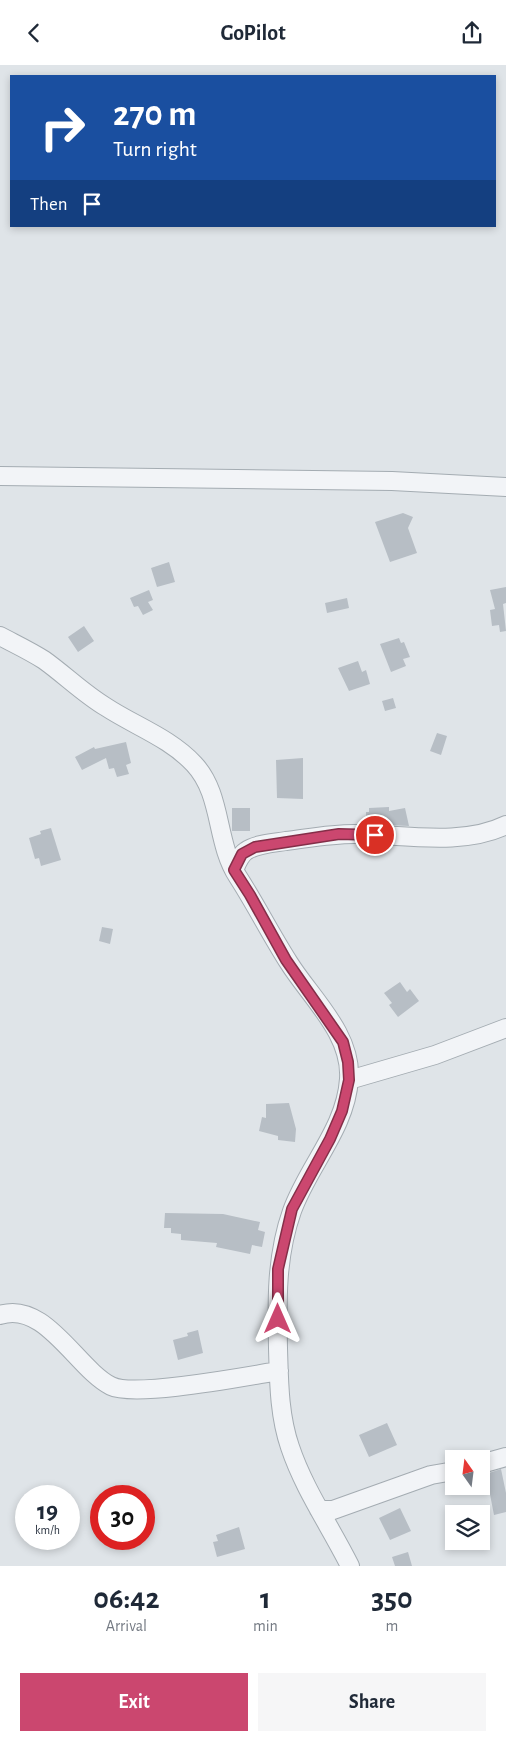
<!DOCTYPE html>
<html lang="en">
<head>
<meta charset="utf-8">
<style>
	body { margin:0; font-family:"Alegreya Sans",sans-serif; background:#f6f6f7; color:#1f2937; height:100vh; display:flex; flex-direction:column; font-size:19px; white-space:nowrap }
	* { box-sizing:border-box; margin:0 }
	p { font-size:16px; color:#747a83 }
	.icon { flex:none; width:28px; height:28px; fill:none; stroke:currentColor; stroke-width:2; stroke-linecap:round; stroke-linejoin:round }
	.map { position:relative; height:1501px; overflow:hidden }
	.sheet { display:flex; flex-direction:column; background:#fff; flex:1 }
	.sheet>* { flex:none }
	.guide { position:absolute; left:10px; top:10px; width:486px; height:152px; border-radius:0px; box-shadow:0 2px 8px #0003; background:#1a4fa0; color:#fff; overflow:hidden }
	.needle { width:32px; rotate:346deg }
	.tools { position:absolute; left:445px; top:1385px; display:grid; gap:10px }
	.tools a { display:grid; place-items:center; width:45px; height:45px; border-radius:0px; background:#fff; box-shadow:0 2px 8px #0003; font-size:25px }
	.speed { position:absolute; left:15px; top:1420px; display:flex; gap:10px; font-size:25px; font-weight:700; text-align:center }
	.speed>* { display:grid; place-content:center; width:65px; height:65px; border-radius:50%; background:#fff; box-shadow:0 2px 8px #0003; line-height:1 }
	.speed small { font-size:12px; font-weight:400 }
	.speed .limit { border:8px solid #d22; background:#fff; color:#111 }
	.pin { position:absolute; display:grid; place-items:center; width:42px; height:42px; color:#fff; margin:-21px; border:2px solid #fff; border-radius:50%; box-shadow:0 1px 5px #0007 }
	.me { position:absolute; width:55px; margin:-28px; rotate:0deg; stroke-linejoin:round; filter:drop-shadow(0 0 4px #0008) }
	.turn { display:flex; align-items:center; gap:18px; height:105px; padding:0 20px; font-size:22px }
	.turn .icon { width:65px; height:65px; stroke-width:2.5 }
	.turn b { display:block; font-size:35px; line-height:42px }
	.then { display:flex; align-items:center; height:48px; padding:0 20px; background:#0003; gap:10px; font-size:19px }
	.eta { display:flex; justify-content:space-evenly; align-items:center; height:85px; text-align:center }
	.eta b { font-size:30px; font-weight:600; line-height:35px }
	.primary-button { display:flex; gap:10px; margin-top:auto; padding:10px 20px }
	.primary-button a { flex:1; height:58px; border-radius:0px; background:#cb476f; color:#fff; font-size:20px; font-weight:600; line-height:58px; text-align:center }
	.primary-button a+a { background:#f6f6f7; color:#1f2937 }
	header { display:flex; justify-content:space-between; align-items:center; height:65px; padding:0 20px; background:#fff; font-size:22px; font-weight:600 }
	.map>svg:first-child { display:block }
	.building { fill:#b7bec5 }
	.lines { fill:none; stroke-linecap:round; stroke-linejoin:round }
	.minor-casing { stroke:#a4acb2; stroke-width:20 }
	.minor { stroke:#f2f4f7; stroke-width:18 }
	.route-casing { stroke:#842e48; stroke-width:12 }
	.route { stroke:#cb476f; stroke-width:9 }
</style>
</head>
<body>
<header><svg class="icon" aria-label="back" viewBox="0 0 24 24"><path d="M15 5l-7 7 7 7"/></svg>GoPilot<svg class="icon" aria-label="share" viewBox="0 0 24 24"><path d="M12 15V3M7 8l5-5 5 5M5 13v7h14v-7"/></svg></header>
<div class="map">
<svg width="506" height="1501" viewBox="0 0 506 1501">
	<rect width="100%" height="100%" fill="#dfe4e8"/>
	<path class="building" d="M 403,448 L 413,452 L 408,463 L 417,488 L 390,497 L 375,457 Z
		M 169,497 L 175,517 L 157,522 L 151,503 Z
		M 506,522 L 506,538 L 503,539 L 506,566 L 500,567 L 499,560 L 492,561 L 490,545 L 495,544 L 490,525 Z
		M 149,525 L 153,535 L 148,537 L 153,545 L 143,550 L 138,541 L 134,542 L 130,533 Z
		M 347,533 L 349,543 L 327,548 L 325,538 Z
		M 84,561 L 94,576 L 78,587 L 68,572 Z
		M 399,573 L 401,578 L 404,577 L 410,592 L 403,594 L 406,601 L 391,607 L 380,579 Z
		M 358,596 L 362,607 L 366,605 L 370,619 L 349,626 L 338,603 Z
		M 393,633 L 396,643 L 385,646 L 382,636 Z
		M 437,668 L 447,671 L 441,690 L 430,686 Z
		M 126,677 L 131,698 L 126,700 L 129,709 L 117,712 L 114,703 L 109,704 L 106,693 L 82,705 L 75,692 L 94,682 L 95,684 Z
		M 303,693 L 303,734 L 277,733 L 276,695 Z
		M 389,742 L 389,746 L 405,743 L 409,761 L 366,759 L 366,747 L 369,747 L 369,743 Z
		M 232,743 L 250,743 L 250,766 L 232,766 Z
		M 51,763 L 61,795 L 41,801 L 39,793 L 35,794 L 29,773 L 41,769 L 40,766 Z
		M 102,862 L 113,864 L 110,879 L 99,876 Z
		M 400,917 L 407,927 L 410,924 L 419,936 L 398,952 L 389,940 L 392,938 L 384,928 Z
		M 289,1038 L 296,1064 L 295,1077 L 278,1075 L 278,1071 L 259,1066 L 262,1052 L 266,1053 L 266,1039 Z
		M 165,1148 L 223,1149 L 260,1157 L 258,1165 L 265,1167 L 262,1182 L 252,1180 L 250,1189 L 216,1182 L 217,1178 L 181,1175 L 181,1169 L 171,1168 L 171,1163 L 164,1163 Z
		M 198,1265 L 203,1288 L 178,1295 L 173,1275 L 188,1271 L 187,1268 Z
		M 387,1358 L 397,1380 L 369,1392 L 359,1370 Z
		M 501,1404 L 506,1428 L 506,1447 L 494,1450 L 486,1409 Z
		M 400,1443 L 411,1466 L 390,1475 L 379,1453 Z
		M 239,1462 L 245,1484 L 217,1492 L 213,1477 L 218,1476 L 216,1470 Z
		M 408,1487 L 412,1501 L 395,1501 L 392,1492 Z"/>
	<g class="lines">
		<defs>
			<path id="minor" d="M 0,411 L 392,416 L 506,422
				M 0,571 C 15,579 30,586 44,595 C 65,610 84,629 106,642 C 135,661 170,673 194,699 C 223,730 215,777 238,812 C 256,840 271,870 289,898 C 311,933 352,969 349,1014 C 346,1063 308,1101 292,1146 C 276,1191 277,1236 278,1283 C 279,1316 279,1350 290,1382 C 304,1424 330,1461 350,1501
				M 234,805 C 237,798 240,790 246,786 C 256,779 274,778 286,776 C 310,773 335,768 359,769 C 405,770 464,781 506,760
				M 349,1015 L 435,990 L 506,963
				M 0,1250 C 45,1235 77,1304 111,1321 C 135,1333 247,1311 279,1306
				M 481,1399 L 506,1392
				M 319,1445 L 333,1445 L 431,1410 L 454,1406"/>
		</defs>
		<use href="#minor" class="minor-casing"/>
		<use href="#minor" class="minor"/>
	</g>
	<g class="lines">
		<defs>
			<path id="route" d="M 278,1254 L 278,1204 L 292,1144 L 330,1074 L 342,1046 L 349,1015 L 348,997 L 343,977 L 286,895 L 250,830 L 234,805 L 242,789 L 255,782 L 339,769 L 375,770"/>
		</defs>
		<use href="#route" class="route-casing"/>
		<use href="#route" class="route"/>
	</g>
</svg>
<div class="tools">
<a><svg class="needle" viewBox="-14 -14 28 28"><path d="M0-13l5 13h-10z" fill="#e53935"/><path d="M0 13l5-13h-10z" fill="#747a83"/></svg></a>
<a><svg class="icon" aria-label="layers" viewBox="0 0 24 24"><path d="M12 4l9 5-9 5-9-5zM3 14l9 5 9-5"/></svg></a>
</div>
<div class="speed"><div>19<small>km/h</small></div><div class="limit">30</div></div>
<div class="pin" style="left:375px;top:770px;background:#d93025"><svg class="icon" aria-label="arrive" viewBox="0 0 24 24"><path d="M6 21V4h12l-3 4 3 4H6"/></svg></div>
<svg class="me" style="left:278px;top:1254px" viewBox="-20 -20 40 40"><path d="M0-17L14 15 0 8-14 15z" fill="#cb476f" stroke="#fff" stroke-width="4"/></svg>
<div class="guide">
<div class="turn"><svg class="icon" aria-label="right" viewBox="0 0 24 24"><path d="M7 20v-9h11M14 6l5 5-5 5"/></svg><div><b>270 m</b>Turn right</div></div>
<div class="then">Then<svg class="icon" aria-label="arrive" viewBox="0 0 24 24"><path d="M6 21V4h12l-3 4 3 4H6"/></svg></div>
</div>
</div>
<section class="sheet">
<div class="eta">
<div><b>06:42</b><p>Arrival</p></div>
<div><b>1</b><p>min</p></div>
<div><b>350</b><p>m</p></div>
</div>
<div class="primary-button"><a>Exit</a><a>Share</a></div>
</section>
</body>
</html>
